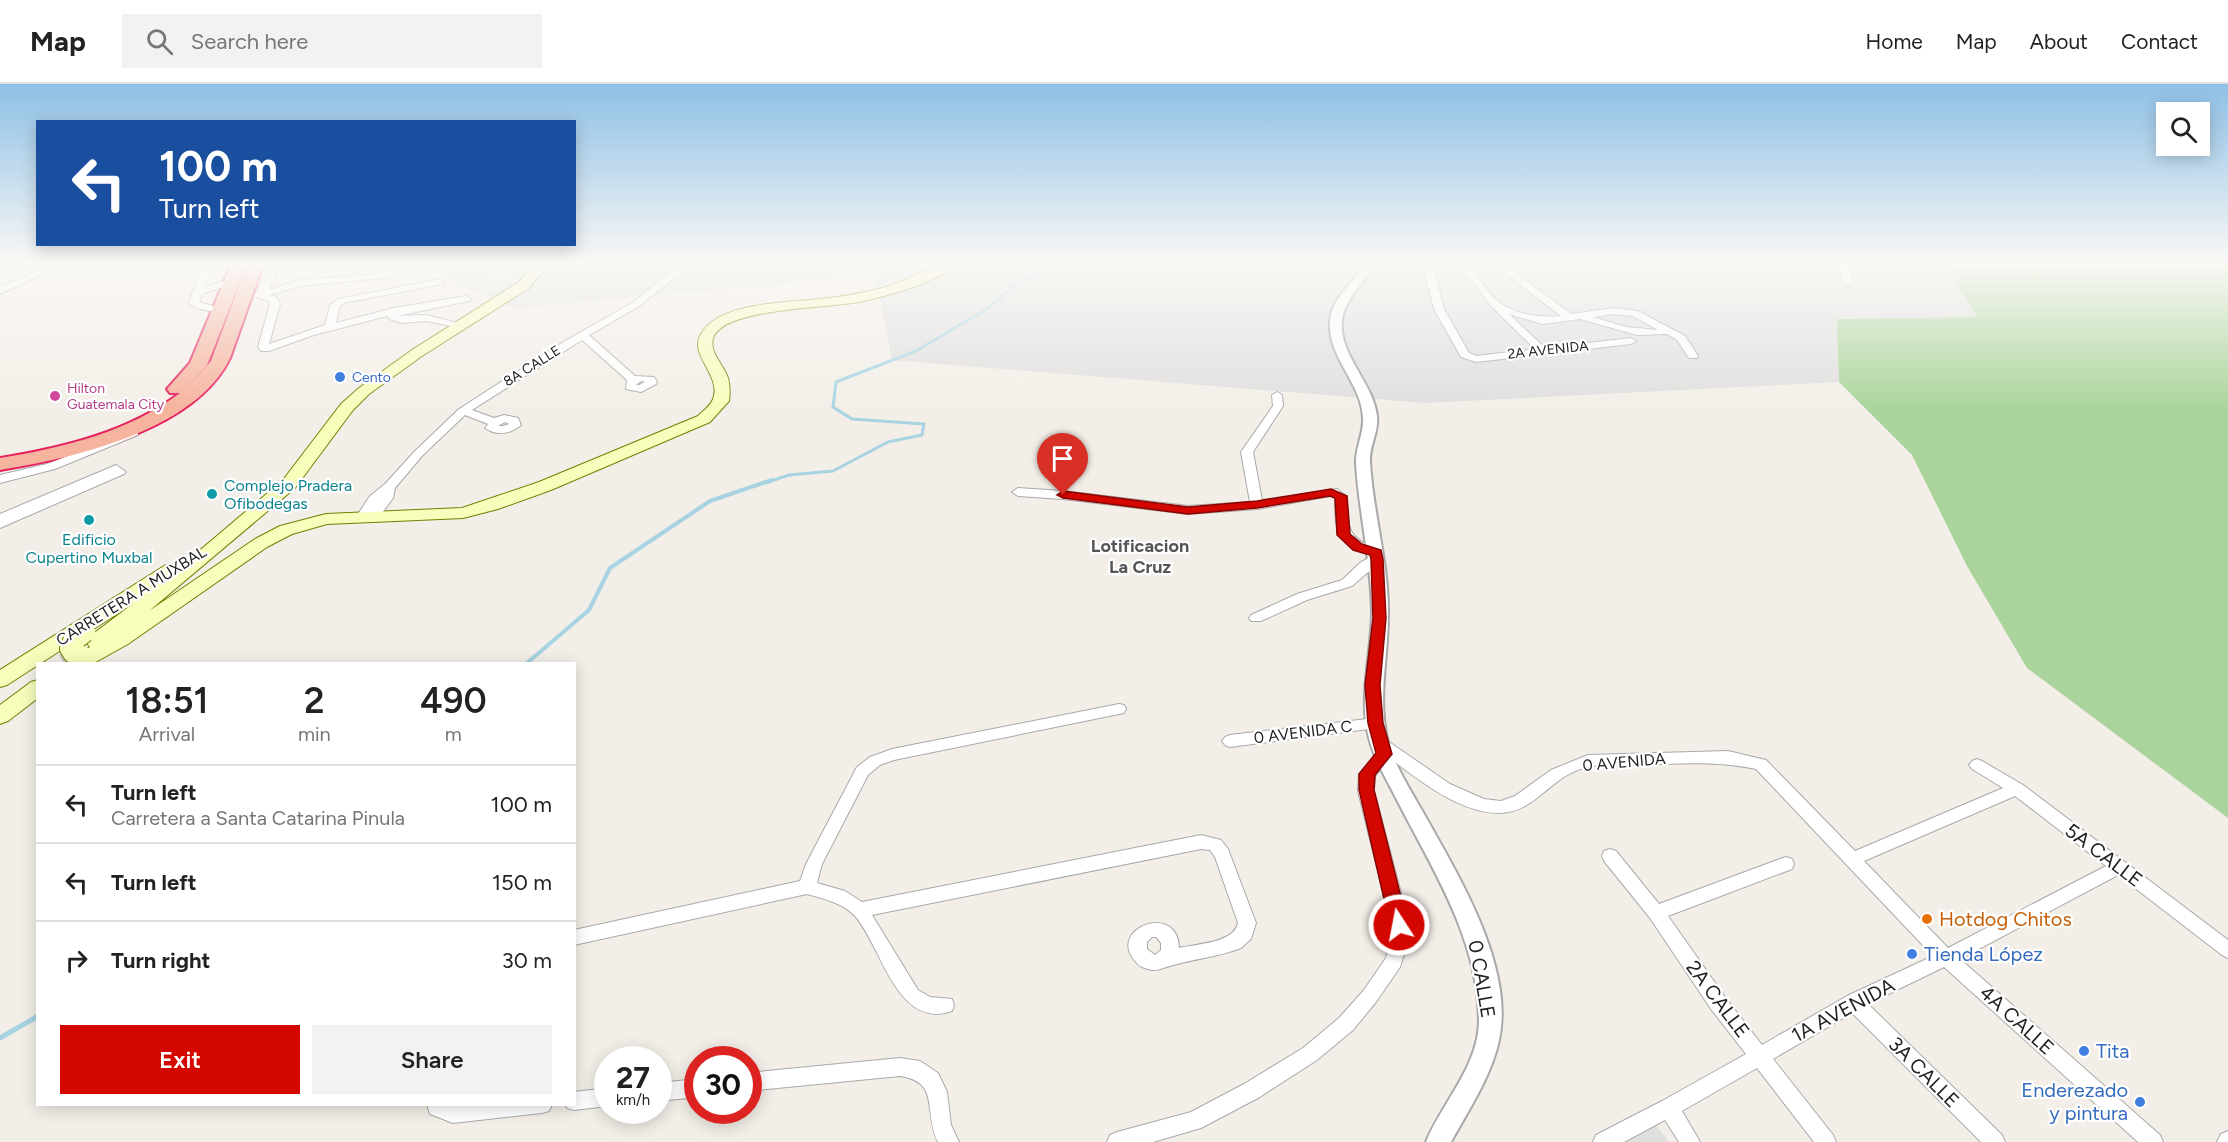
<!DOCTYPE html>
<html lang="en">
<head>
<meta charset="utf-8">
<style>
	body { margin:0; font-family:Figtree,sans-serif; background:#f2f2f2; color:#222; height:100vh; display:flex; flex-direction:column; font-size:22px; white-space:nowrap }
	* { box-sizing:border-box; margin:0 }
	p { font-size:20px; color:#767676 }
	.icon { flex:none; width:33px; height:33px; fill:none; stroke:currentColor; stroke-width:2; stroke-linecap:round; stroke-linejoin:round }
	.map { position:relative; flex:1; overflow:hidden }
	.side { position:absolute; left:36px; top:578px; width:540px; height:444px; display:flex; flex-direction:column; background:#fff; border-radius:0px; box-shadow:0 3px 15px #0003 }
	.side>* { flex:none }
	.hud { position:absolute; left:36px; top:36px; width:540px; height:126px; border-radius:0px; box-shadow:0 3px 15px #0003; background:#1a4fa0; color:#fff; overflow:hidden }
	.fabs { position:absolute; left:2156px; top:18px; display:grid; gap:12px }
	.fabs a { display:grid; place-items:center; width:54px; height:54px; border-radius:0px; background:#fff; box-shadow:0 3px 15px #0003; font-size:30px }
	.speed { position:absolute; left:594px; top:962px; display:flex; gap:12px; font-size:30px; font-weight:700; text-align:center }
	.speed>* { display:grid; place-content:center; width:78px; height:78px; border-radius:50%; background:#fff; box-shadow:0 3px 15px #0003; line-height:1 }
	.speed small { font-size:15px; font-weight:400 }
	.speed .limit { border:9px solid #d22; background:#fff; color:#111 }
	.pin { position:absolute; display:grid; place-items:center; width:51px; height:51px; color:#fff; margin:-62px -26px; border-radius:50% 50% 50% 0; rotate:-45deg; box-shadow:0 0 6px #0007 }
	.pin .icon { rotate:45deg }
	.me { position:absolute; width:66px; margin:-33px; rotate:349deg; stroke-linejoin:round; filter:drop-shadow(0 0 4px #0008) }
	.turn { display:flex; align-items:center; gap:21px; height:126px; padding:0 24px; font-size:27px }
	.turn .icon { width:78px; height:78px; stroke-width:2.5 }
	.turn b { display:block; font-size:42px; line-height:51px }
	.eta { display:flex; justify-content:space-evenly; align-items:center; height:102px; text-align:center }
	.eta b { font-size:36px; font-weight:600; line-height:42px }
	.button { display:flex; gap:12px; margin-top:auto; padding:12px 24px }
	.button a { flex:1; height:69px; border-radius:0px; background:#d40600; color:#fff; font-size:24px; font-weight:600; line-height:69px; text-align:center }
	.button a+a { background:#f2f2f2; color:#222 }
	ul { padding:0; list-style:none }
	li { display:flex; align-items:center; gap:18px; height:78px; padding:0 24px; border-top:2px solid #e0e0e0 }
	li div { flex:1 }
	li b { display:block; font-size:22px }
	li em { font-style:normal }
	header { display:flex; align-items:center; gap:36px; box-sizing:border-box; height:84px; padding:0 30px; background:#fff; border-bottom:2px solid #e0e0e0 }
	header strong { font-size:28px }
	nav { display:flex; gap:33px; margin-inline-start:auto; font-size:21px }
	.search { width:420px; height:54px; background:#f2f2f2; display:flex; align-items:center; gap:15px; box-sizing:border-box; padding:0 21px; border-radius:0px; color:#767676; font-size:22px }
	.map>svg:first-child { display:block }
	.residential { fill:#e0dfdf }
	.forest { fill:#aad49b }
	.parking { fill:#e6e6e6 }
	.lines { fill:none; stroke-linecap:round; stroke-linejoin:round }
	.stream-far2 { stroke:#a7d3e2; stroke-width:3 }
	.stream-far1 { stroke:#a7d3e2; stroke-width:4 }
	.stream { stroke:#a7d3e2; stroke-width:5 }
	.secondary-tunnel { stroke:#c9c6c0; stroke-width:20; stroke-dasharray:20 10; stroke-linecap:butt }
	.minor-casing { stroke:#a9a9a9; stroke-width:2 }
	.tertiary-casing { stroke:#a9a9a9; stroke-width:4 }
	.secondary-casing { stroke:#708200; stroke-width:2 }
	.trunk-casing { stroke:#e6205e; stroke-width:4 }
	.minor { fill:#fff; fill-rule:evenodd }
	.tertiary { fill:#fff; fill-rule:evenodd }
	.secondary { fill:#f8fdbc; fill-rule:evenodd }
	.trunk { fill:#f6b39e; fill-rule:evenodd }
	.secondary-bridge-casing { stroke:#708200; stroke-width:22; stroke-linecap:butt }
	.secondary-bridge { stroke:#f8fdbc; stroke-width:20 }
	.route { fill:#d40600; stroke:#8a0400; stroke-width:1.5 }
	.shop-dot { fill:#3f7fe0; stroke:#fff; stroke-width:2 }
	.hotel-dot { fill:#d1479c; stroke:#fff; stroke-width:2 }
	.culture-dot { fill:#0f9aa8; stroke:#fff; stroke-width:2 }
	.food-dot { fill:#e8710a; stroke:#fff; stroke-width:2 }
	.labels { text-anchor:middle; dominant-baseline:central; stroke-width:4.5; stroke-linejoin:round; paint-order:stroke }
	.far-street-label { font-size:14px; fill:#222; stroke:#fff }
	.far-shop-label { font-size:14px; fill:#366cbe; stroke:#fff; text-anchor:start }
	.far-hotel-label { font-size:14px; fill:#b23c85; stroke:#fff; text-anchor:start }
	.culture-label { font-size:16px; fill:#0d838f; stroke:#fff; text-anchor:start }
	.street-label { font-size:16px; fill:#222; stroke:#fff }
	.neighbourhood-label { font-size:18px; font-weight:bold; fill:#555; stroke:#fff }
	.near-street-label { font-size:20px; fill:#222; stroke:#fff }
	.near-food-label { font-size:20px; fill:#c56008; stroke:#fff; text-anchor:start }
	.near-shop-label { font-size:20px; fill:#366cbe; stroke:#fff; text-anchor:start }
</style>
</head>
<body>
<header>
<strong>Map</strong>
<div class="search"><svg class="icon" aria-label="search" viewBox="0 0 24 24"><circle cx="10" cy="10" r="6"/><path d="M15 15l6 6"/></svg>Search here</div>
<nav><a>Home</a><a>Map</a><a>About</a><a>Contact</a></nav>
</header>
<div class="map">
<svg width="2228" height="1058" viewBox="0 0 2228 1058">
	<rect width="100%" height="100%" fill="#f3efe8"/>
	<path class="residential" d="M 409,178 L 1944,178 L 1977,233 L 1838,235 L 1839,298 L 1425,319 L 892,276 L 875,192 L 514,224 Z
		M 1654,1038 L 1669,1058 L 1618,1058 Z"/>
	<path class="forest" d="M 1944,178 L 2228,178 L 2228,734 L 2027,584 L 1967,482 L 1912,371 L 1839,298 L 1837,235 L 1977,233 Z"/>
	<path class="parking" d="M 498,178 L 523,178 L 512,192 L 492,208 L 483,205 L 489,203 L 493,199 L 486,196 Z"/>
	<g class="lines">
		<path class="stream-far2" d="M 768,398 L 789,391 L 833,387 L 888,358 L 922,351 L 924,340 L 852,335 L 833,323 L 836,298 L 916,267 L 990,223 L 1020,196 L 1098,178"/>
		<path class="stream-far1" d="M 527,579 L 589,526 L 610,484 L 710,417 L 772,396"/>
		<path class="stream" d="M 0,954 L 38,932"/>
		<path class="secondary-tunnel" d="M 64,579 L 96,558"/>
		<defs>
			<path id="minor" d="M 46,178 L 50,180 L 56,178 L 68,178 L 0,210 L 0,203 L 43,184 L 0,187 L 0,181 Z
				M 204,178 L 213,178 L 204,203 L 232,195 L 237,198 L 202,210 L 199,218 L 220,224 L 225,228 L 223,230 L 196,224 L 189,219 Z
				M 277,178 L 287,178 L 276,189 L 269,206 L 299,196 L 364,191 L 391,187 L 425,178 L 439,178 L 392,193 L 300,202 L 270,211 L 276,213 L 280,220 L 269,260 L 325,241 L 330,221 L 338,215 L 440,195 L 445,198 L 443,200 L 344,219 L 340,222 L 336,239 L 394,224 L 466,212 L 471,215 L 469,217 L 397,232 L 426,231 L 466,241 L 461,244 L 426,237 L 402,239 L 389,235 L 387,232 L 314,251 L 269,267 L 261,267 L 258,263 L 270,220 L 269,217 L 254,212 L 267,188 Z
				M 684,178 L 694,178 L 638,223 L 589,251 L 635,292 L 654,293 L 657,298 L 656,300 L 641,308 L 626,305 L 627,296 L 582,256 L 472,326 L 494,334 L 504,331 L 518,334 L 521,341 C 511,350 496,352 485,344 L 488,340 L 465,331 L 422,372 L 395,404 L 393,414 L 377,436 L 358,436 L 356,433 L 370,412 L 385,400 L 414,368 L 459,325 L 565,257 L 632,219 ZM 641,297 L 645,298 L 639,301 L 636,301 ZM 505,338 L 509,340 L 503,342 L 498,342 Z
				M 1458,178 L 1467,178 C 1476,189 1489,211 1500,219 C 1517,231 1541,234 1561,232 L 1506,190 L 1506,186 L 1512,186 L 1571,230 L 1614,224 L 1638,227 L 1685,252 L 1698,272 L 1697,274 L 1689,274 L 1677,256 L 1667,250 L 1637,251 L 1580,235 L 1543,240 L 1509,230 L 1545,264 L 1631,254 L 1636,257 L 1631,260 L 1476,278 L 1461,273 L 1434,225 L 1423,182 L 1425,180 L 1433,182 L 1444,225 L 1469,269 L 1477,272 L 1535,265 L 1491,222 ZM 1614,230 L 1633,232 L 1658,246 L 1626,243 L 1593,233 Z
				M 1790,178 C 1808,177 1891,174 1902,181 L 1897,184 L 1847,182 L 1853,198 L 1848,201 L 1843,198 L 1838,182 L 1795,181 Z
				M 1277,308 L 1282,311 L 1283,322 L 1253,368 L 1262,416 L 1337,405 L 1347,413 C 1347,445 1348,456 1381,466 L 1382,469 L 1380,472 L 1383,475 L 1352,502 L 1307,516 L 1261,537 L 1251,537 L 1249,534 L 1251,531 L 1297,510 L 1342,496 L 1361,478 L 1373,472 C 1338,462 1335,448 1335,414 L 1331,412 L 1257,425 L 1188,430 L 1063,415 L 1018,412 L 1012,408 L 1018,404 L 1063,407 L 1188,422 L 1250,418 L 1241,368 L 1273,322 L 1272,311 Z
				M 134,346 L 138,347 L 138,351 L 55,385 L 0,399 L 0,391 L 47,380 Z
				M 116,381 L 126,388 L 124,390 L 0,444 L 0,430 Z
				M 1119,620 L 1124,621 L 1126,625 L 1124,629 L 894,676 L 880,681 L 868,691 L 822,780 L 817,799 L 845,807 L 862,818 L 1201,751 L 1221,756 L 1228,765 L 1256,839 L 1251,855 L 1241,864 C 1218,873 1193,875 1170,882 C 1164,883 1158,887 1152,886 C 1147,885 1139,883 1136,878 C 1105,845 1178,817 1179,864 C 1197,860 1234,859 1238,839 L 1215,773 L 1210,766 L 1201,765 L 872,831 L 918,906 L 930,913 L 952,915 L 954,921 L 952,927 C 896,947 881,859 854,831 C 841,818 823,815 807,810 L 574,861 L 574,846 L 800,797 L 806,780 L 857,683 L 870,673 L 892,665 ZM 1152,853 L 1156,853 L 1161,859 L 1161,866 L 1155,871 L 1147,865 L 1147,858 Z
				M 1376,634 L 1381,635 L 1383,639 L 1381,643 L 1376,644 L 1230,663 L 1225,661 L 1222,657 L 1225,653 L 1230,651 Z
				M 1379,651 L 1450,700 L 1484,715 L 1501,717 L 1515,712 L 1551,686 L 1588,671 L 1728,667 L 1766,676 L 1855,767 L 2003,704 L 1972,685 L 1969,681 L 1972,677 L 1977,675 L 1982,677 L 2023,701 L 2228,856 L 2228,874 L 2222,871 L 2118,791 L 1960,875 L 2160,1051 L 2163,1058 L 2138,1058 L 1944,883 L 1868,920 L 2002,1051 L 2005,1058 L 1981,1058 L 1852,929 L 1773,975 L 1833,1051 L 1836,1058 L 1814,1058 L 1757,984 L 1682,1027 L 1700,1058 L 1679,1058 L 1665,1036 L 1624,1058 L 1593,1058 L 1596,1051 L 1662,1017 L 1746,970 L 1711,925 L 1650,834 L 1604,777 L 1602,772 L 1604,767 L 1610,765 L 1616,767 L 1659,820 L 1780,775 L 1786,773 L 1792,775 L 1794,780 L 1792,785 L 1668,832 L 1725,913 L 1762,961 L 1847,912 L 1933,872 L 1756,685 C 1715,676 1675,680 1633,681 C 1618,682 1601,680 1587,683 C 1557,691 1548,709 1525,722 C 1482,747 1422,699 1390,674 L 1375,692 L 1374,707 L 1406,828 L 1409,854 L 1400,883 L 1376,918 L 1353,946 L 1317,976 L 1258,1014 L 1201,1044 L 1153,1058 L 1107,1058 L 1110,1051 L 1117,1048 L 1191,1028 L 1244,1000 L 1303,964 L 1339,934 L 1364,906 L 1386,874 L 1391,854 L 1388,828 L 1358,707 L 1359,690 L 1380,666 L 1371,657 L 1374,653 ZM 2015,712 L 2106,782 L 1948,864 L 1864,777 Z
				M 900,974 L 920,977 L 938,989 L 947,1008 L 951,1041 L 959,1058 L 938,1058 C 923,1028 941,998 900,992 L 748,1007 L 748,989 Z
				M 698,995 L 698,1013 L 658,1017 L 658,999 Z
				M 608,1004 L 608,1022 L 574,1026 L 567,1024 L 565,1020 L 574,1020 L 574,1008 Z
				M 427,1020 L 552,1020 L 549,1027 L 542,1029 L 453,1039 L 430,1030 Z
				M 2228,1047 L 2228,1058 L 2217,1058 L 2221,1050 Z"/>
			<path id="tertiary" d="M 1367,179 L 1371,178 L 1377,181 C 1364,198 1345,214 1342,236 C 1338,271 1373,298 1377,332 C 1379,348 1369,362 1370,378 C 1373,430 1389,480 1388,532 C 1388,574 1377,616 1388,658 C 1397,688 1418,718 1433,746 C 1465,803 1514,888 1499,956 C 1491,993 1469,1025 1451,1058 L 1426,1058 C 1443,1017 1480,981 1479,934 C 1477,853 1433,786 1397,716 C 1388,698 1377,680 1371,661 C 1357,618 1371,574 1372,530 C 1372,480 1359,430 1356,380 C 1355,364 1364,350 1363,334 C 1362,299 1327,273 1330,237 C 1332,214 1354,197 1367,179 Z"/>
			<path id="secondary" d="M 536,178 L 550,178 L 529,204 L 422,272 L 369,310 L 353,326 L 295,404 L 149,527 L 255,455 L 280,442 L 326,430 L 462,424 L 539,398 L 698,332 C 703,327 711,321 713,315 C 722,291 688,271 701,250 C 721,216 793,219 829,214 C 848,212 865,208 883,204 C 909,197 936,177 961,178 C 955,185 945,189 937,193 C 913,205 886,212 859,218 C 829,224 727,224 714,252 C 707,267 724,281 728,294 C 730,302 730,309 729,317 L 710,338 L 551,406 L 498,425 L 463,434 L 327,440 L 292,450 L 267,463 L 128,560 L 94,579 L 68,579 L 71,574 L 90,563 L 86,558 L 89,553 L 134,519 L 41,579 L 38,579 L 38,581 L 7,601 L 0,603 L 0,586 L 164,482 L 171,480 L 179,484 L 283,396 L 341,320 L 359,304 L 412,266 L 519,198 Z
				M 1345,178 L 1381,178 L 1367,186 L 1347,181 Z
				M 38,596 L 38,614 L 8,637 L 0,640 L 0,621 L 31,598 Z"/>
			<path id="trunk" d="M 232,178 L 248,178 L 207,281 L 186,305 L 211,277 L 248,178 L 264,178 L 230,274 C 195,347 73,374 0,386 L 0,374 C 62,364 129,348 180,309 L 170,309 L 167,305 L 190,279 Z"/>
		</defs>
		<use href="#minor" class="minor-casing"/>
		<use href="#tertiary" class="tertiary-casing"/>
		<use href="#secondary" class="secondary-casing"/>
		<use href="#trunk" class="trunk-casing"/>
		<use href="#minor" class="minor"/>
		<use href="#tertiary" class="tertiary"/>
		<use href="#secondary" class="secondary"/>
		<use href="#trunk" class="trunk"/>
		<defs>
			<path id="secondary-bridge" d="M 82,572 L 73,569 L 70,564 L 73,557 L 85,548"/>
		</defs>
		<use href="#secondary-bridge" class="secondary-bridge-casing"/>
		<use href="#secondary-bridge" class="secondary-bridge"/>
	</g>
	<linearGradient id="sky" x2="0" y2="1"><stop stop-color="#8ec0e6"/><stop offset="0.55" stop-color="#faf8f5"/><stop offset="1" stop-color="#faf8f5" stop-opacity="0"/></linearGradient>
	<rect width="2228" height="326" fill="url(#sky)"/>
	<path class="route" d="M 1331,405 L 1347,412 L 1350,450 L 1362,460 L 1381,466 L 1383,475 L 1386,534 L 1380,601 L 1383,639 L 1392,670 L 1375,691 L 1374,706 L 1408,841 L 1405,846 L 1399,849 L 1393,846 L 1390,841 L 1359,706 L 1359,690 L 1376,669 L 1368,639 L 1365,601 L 1373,534 L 1371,475 L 1370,471 L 1353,466 L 1337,451 L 1335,414 L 1330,412 L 1257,424 L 1188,430 L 1063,414 L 1057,411 L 1063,407 L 1188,423 L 1257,417 Z"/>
	<g class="shop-dot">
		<circle cx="340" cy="293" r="6"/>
		<circle cx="1912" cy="870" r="6"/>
		<circle cx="2084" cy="967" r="6"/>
		<circle cx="2140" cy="1018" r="6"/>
	</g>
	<circle class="hotel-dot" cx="55" cy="312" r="6"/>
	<g class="culture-dot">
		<circle cx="212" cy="410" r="6"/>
		<circle cx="89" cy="436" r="6"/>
	</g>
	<circle class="food-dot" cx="1927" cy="835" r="6"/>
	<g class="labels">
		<g class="far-street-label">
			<text transform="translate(1548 266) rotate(-6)">2A AVENIDA</text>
			<text transform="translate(532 282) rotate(-32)">8A CALLE</text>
		</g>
		<g class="far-shop-label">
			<text x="352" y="293">Cento</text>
		</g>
		<g class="far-hotel-label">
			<text x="67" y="304">Hilton<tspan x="67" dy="16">Guatemala City</tspan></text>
		</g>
		<g class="culture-label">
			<text x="224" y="401">Complejo Pradera<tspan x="224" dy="18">Ofibodegas</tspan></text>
			<text x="89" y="455" text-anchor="middle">Edificio<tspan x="89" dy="18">Cupertino Muxbal</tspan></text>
		</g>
		<g class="street-label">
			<text transform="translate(131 512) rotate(-32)">CARRETERA A MUXBAL</text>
			<text transform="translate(1303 648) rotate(-7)">0 AVENIDA C</text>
			<text transform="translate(1624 678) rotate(-5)">0 AVENIDA</text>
		</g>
		<g class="neighbourhood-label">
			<text x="1140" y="462">Lotificacion<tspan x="1140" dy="21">La Cruz</tspan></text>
		</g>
		<g class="near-street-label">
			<text transform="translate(2104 771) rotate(37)">5A CALLE</text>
			<text transform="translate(1482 895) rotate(80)">0 CALLE</text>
			<text transform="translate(1718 915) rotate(53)">2A CALLE</text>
			<text transform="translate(1843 926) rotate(-28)">1A AVENIDA</text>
			<text transform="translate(2017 936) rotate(42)">4A CALLE</text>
			<text transform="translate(1924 988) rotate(45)">3A CALLE</text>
		</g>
		<g class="near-food-label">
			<text x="1939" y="835">Hotdog Chitos</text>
		</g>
		<g class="near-shop-label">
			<text x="1924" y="870">Tienda López</text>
			<text x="2096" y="967">Tita</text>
			<text x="2128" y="1006" text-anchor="end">Enderezado<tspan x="2128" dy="23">y pintura</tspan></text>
		</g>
	</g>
</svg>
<div class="fabs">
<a><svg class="icon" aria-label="search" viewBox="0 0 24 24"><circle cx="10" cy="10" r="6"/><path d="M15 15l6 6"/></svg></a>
</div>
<div class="speed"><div>27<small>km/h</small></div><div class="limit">30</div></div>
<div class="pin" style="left:1063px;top:411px;background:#d93025"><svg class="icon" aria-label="arrive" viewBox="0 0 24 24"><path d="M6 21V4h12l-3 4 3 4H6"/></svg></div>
<svg class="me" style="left:1399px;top:841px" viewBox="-20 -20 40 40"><circle r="17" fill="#d40600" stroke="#fff" stroke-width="3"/><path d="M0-11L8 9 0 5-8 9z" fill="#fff"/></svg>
<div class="hud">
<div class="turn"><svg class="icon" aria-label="left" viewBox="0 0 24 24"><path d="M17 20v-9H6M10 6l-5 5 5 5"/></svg><div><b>100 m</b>Turn left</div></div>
</div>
<section class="side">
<div class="eta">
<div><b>18:51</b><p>Arrival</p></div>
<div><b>2</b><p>min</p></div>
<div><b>490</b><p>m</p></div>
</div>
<ul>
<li><svg class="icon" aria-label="left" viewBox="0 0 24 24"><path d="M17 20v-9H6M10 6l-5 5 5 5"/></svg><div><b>Turn left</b><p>Carretera a Santa Catarina Pinula</p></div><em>100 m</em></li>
<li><svg class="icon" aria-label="left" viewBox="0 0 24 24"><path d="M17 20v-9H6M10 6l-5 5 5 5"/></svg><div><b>Turn left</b></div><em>150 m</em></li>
<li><svg class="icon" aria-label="right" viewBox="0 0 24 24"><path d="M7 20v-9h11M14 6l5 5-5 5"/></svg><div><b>Turn right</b></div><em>30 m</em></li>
</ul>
<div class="button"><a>Exit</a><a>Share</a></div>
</section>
</div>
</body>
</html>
